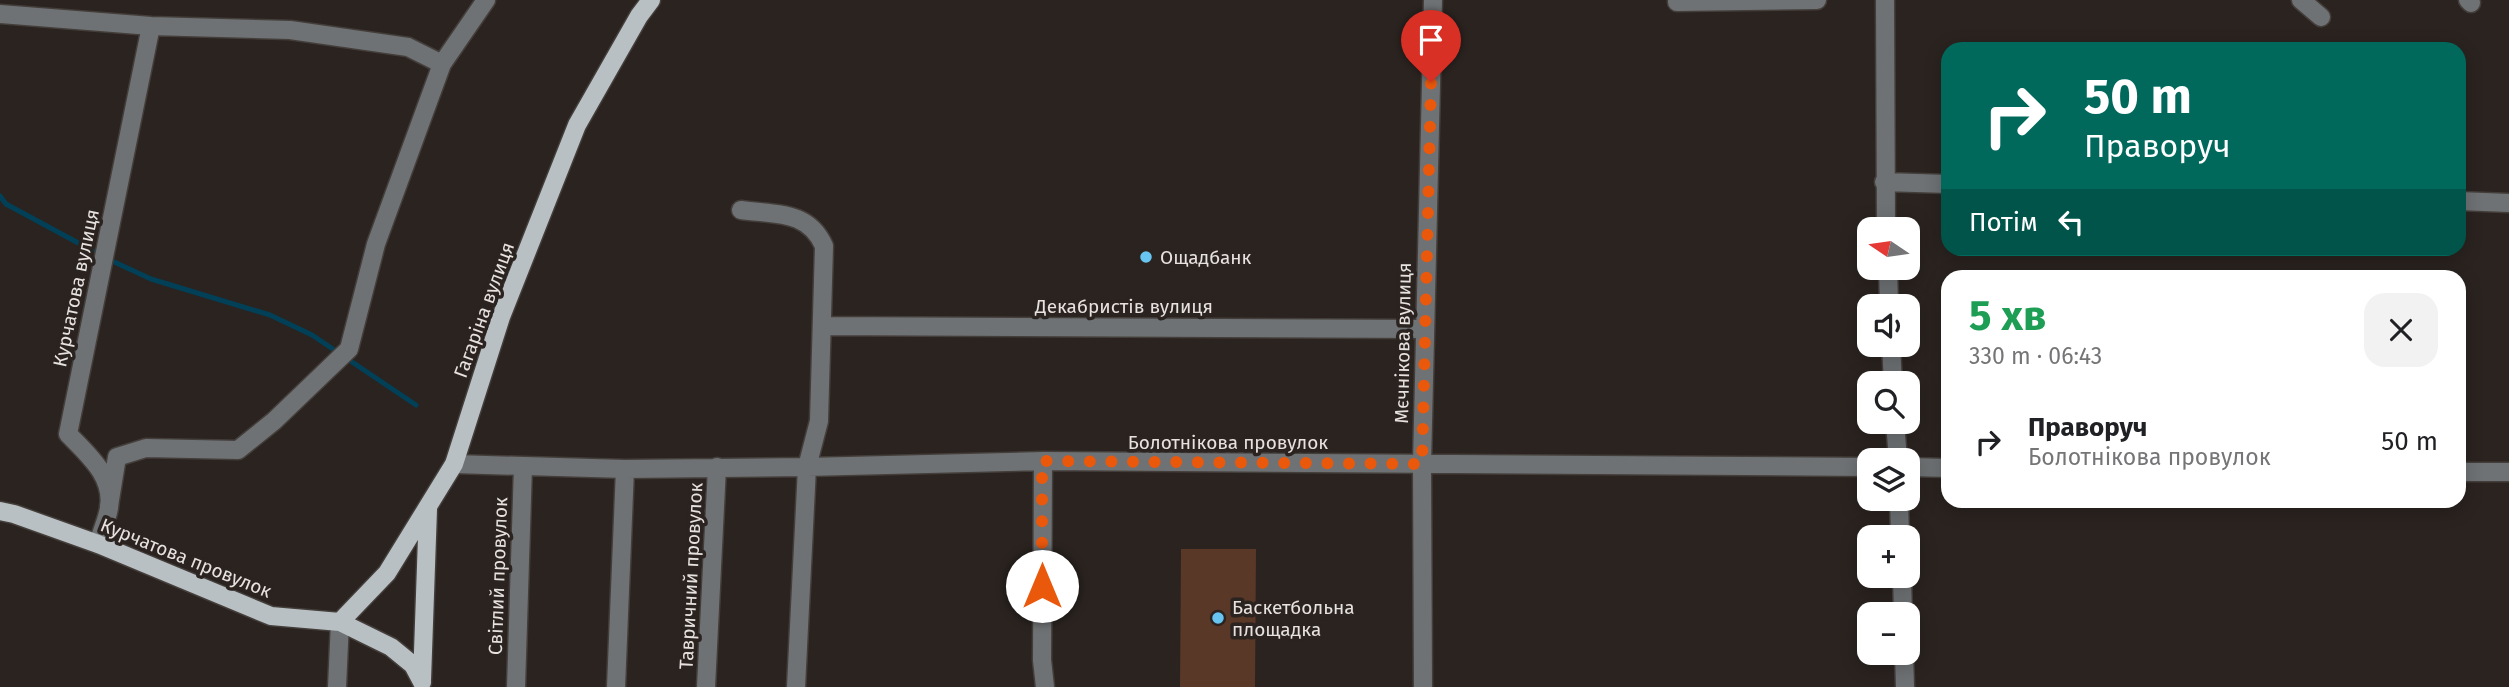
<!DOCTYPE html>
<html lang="uk">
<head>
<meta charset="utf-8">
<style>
	body { margin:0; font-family:"Fira Sans",sans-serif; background:#f2f2f2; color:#202124; height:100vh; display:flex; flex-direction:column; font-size:26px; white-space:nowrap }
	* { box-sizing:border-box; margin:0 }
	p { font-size:23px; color:#757577 }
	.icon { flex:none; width:38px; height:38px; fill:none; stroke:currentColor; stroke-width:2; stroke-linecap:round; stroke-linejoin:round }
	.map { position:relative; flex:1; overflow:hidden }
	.drawer { position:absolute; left:1941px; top:270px; width:525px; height:238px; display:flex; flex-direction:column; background:#fff; border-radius:21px; box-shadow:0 4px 18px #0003 }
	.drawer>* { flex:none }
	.top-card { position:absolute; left:1941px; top:42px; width:525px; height:214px; border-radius:21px; box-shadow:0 4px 18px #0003; background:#00695c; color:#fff; overflow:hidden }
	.needle { width:46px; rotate:283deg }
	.controls { position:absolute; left:1857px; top:217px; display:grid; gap:14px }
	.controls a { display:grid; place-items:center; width:63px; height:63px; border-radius:14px; background:#fff; box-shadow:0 4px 18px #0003; font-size:35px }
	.pin { position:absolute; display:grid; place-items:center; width:60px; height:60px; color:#fff; margin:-72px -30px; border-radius:50% 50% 50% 0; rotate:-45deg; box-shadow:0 0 7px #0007 }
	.pin .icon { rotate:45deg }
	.me { position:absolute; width:77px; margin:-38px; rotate:0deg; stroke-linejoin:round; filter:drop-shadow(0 0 5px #0008) }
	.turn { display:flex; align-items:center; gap:24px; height:147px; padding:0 28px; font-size:32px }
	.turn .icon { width:91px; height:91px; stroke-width:2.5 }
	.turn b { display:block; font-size:49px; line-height:60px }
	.then { display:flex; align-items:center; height:66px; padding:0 28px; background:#0003; gap:14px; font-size:26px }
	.round { display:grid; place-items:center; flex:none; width:74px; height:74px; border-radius:21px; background:#f2f2f2 }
	.overview { display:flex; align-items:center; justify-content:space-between; height:119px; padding:0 28px }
	h1 { font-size:42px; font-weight:700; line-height:52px; color:#1e9e55 }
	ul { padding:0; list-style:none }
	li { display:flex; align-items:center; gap:21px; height:105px; padding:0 28px }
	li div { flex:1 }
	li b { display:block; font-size:26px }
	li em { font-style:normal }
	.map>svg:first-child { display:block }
	.green { fill:#593828 }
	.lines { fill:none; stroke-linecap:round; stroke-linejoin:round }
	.stream { stroke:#024058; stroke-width:5 }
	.minor-casing { stroke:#443e3b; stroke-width:21 }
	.major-casing { stroke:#443e3b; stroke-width:21 }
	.minor { stroke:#6f7274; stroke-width:18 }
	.major { stroke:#b9c0c4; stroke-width:18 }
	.route { stroke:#ea580c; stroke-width:12; stroke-dasharray:0 21.6 }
	.poi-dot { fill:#68c4f0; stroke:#2a2320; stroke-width:2.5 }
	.labels { text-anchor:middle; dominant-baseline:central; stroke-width:7; stroke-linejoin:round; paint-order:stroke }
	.poi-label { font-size:19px; fill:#e7e2e0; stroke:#2a2320; text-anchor:start }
	.street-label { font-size:19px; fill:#e7e2e0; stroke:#2a2320 }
</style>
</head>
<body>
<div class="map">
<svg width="2509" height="687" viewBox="0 0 2509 687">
	<rect width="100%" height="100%" fill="#2a2320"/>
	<path class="green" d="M 1181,549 L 1256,549 L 1255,687 L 1180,687 Z"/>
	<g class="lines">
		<path class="stream" d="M 0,196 L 6,204 L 95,252
			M 110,260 L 151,279 L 270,315 L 312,335 L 416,405"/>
		<defs>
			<path id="minor" d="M 1885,0 L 1886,229
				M 2301,0 L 2321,17
				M 2468,0 L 2471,3
				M 1677,2 L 1817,0
				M 0,14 L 151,26 L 290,30 L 408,47 L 442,64
				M 1884,182 L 1948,184
				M 2459,201 L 2509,203
				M 1888,268 L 1889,306
				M 822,326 L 1425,329
				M 1891,345 L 1893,383
				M 1895,422 L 1898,460
				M 1043,461 L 1042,660 L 1045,687
				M 454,464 L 625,469 L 807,467 L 819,421 L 824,246 C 808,210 776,215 741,210
				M 1908,467 L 1948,468
				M 2459,472 L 2509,472
				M 1899,499 L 1900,537
				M 109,506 L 117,457 L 146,448 L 238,450 L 274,421 L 349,349 L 376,244 L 442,64 L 486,0
				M 98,544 C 101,533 107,520 109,508 C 114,476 88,455 68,434 L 151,26
				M 1902,576 L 1903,614
				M 1904,653 L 1905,687
				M 337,687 L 340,622
				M 516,687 L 523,466
				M 616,687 L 625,469
				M 706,687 L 717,467
				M 796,687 L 807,467 L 1043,461 L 1869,467
				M 1423,687 L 1422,464 L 1433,0"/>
			<path id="major" d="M 0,511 L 14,514 L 98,544 L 271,616 L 340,622 L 391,647 L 413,665 L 422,682
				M 340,622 L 387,573 L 454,464 L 501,317 L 577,125 L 639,16 L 651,0
				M 422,680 L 428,509"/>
		</defs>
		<use href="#minor" class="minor-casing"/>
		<use href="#major" class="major-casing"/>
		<use href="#minor" class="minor"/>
		<use href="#major" class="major"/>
	</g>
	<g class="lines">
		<path class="route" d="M 1042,586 L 1042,461 L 1422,464 L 1431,82"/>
	</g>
	<g class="poi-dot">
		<circle cx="1146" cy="257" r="7"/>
		<circle cx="1218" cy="618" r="7"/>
	</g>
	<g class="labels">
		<g class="poi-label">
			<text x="1160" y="257">Ощадбанк</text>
			<text x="1232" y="607">Баскетбольна<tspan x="1232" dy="22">площадка</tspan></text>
		</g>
		<g class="street-label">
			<text transform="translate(76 288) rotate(-78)">Курчатова вулиця</text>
			<text x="1124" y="306">Декабристів вулиця</text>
			<text transform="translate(484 310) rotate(-70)">Гагаріна вулиця</text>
			<text transform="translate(1403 343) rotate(-89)">Мєчнікова вулиця</text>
			<text x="1228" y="442">Болотнікова провулок</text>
			<text transform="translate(186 558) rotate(22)">Курчатова провулок</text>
			<text transform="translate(498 576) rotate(-88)">Світлий провулок</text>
			<text transform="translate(691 576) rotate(-87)">Тавричний провулок</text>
		</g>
	</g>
</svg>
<div class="controls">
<a><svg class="needle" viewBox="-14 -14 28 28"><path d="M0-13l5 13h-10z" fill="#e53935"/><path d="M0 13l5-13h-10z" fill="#757577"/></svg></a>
<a><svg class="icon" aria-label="sound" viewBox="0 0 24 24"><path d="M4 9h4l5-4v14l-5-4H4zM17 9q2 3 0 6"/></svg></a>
<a><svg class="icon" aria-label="search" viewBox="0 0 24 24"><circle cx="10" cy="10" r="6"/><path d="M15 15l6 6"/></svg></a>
<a><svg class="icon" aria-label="layers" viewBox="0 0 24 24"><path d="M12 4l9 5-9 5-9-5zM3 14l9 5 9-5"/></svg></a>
<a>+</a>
<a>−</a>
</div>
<div class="pin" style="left:1431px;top:82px;background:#d93025"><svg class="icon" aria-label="arrive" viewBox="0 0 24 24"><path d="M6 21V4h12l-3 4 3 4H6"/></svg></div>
<svg class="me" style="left:1042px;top:586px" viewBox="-20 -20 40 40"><circle r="19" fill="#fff"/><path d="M0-13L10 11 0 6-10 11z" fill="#ea580c"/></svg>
<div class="top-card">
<div class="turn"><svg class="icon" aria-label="right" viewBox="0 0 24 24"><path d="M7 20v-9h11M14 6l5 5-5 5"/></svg><div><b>50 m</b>Праворуч</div></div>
<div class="then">Потім<svg class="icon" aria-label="left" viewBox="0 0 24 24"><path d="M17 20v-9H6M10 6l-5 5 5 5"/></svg></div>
</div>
<section class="drawer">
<div class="overview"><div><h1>5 хв</h1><p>330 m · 06:43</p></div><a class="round"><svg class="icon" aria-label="close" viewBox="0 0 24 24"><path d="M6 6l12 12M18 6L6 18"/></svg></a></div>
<ul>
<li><svg class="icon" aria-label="right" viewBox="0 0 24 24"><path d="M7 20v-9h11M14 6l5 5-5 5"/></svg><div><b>Праворуч</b><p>Болотнікова провулок</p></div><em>50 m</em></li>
</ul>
</section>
</div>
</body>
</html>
